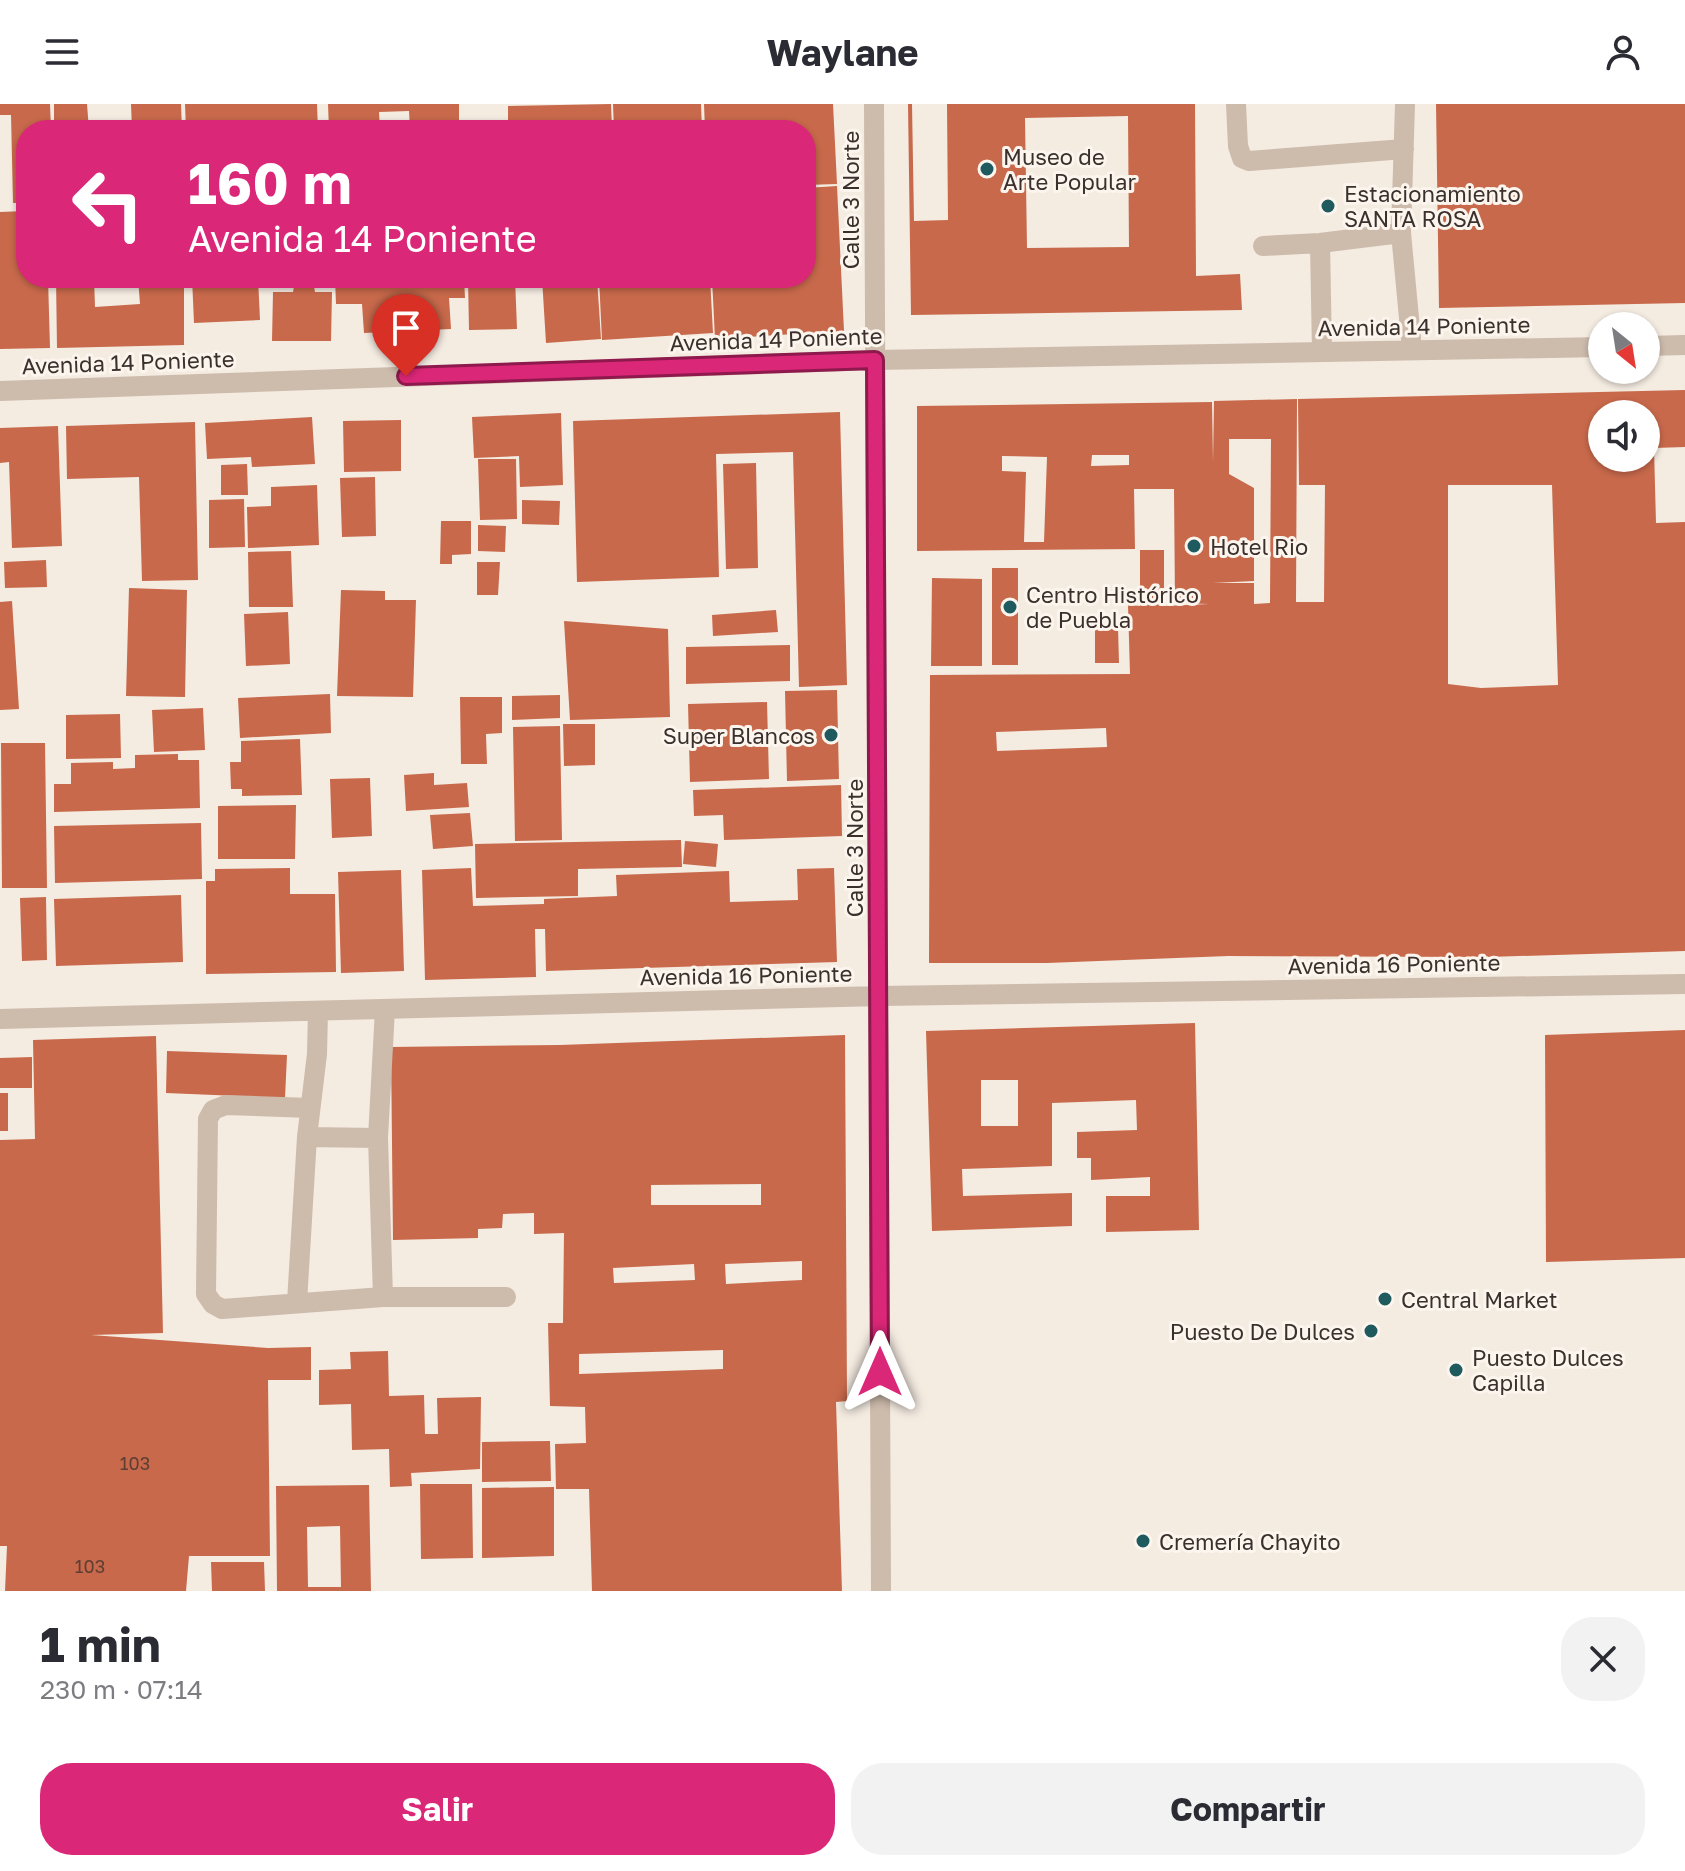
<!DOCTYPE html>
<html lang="es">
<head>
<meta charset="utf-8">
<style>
	body { margin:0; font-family:"Golos Text",sans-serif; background:#f2f2f3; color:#2b2b33; height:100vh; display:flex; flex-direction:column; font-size:30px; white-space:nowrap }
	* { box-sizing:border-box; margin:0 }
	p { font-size:26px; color:#7c7c81 }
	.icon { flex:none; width:44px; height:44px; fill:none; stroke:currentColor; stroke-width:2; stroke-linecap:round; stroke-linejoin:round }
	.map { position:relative; height:1487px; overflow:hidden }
	.side { display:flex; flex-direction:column; background:#fff; flex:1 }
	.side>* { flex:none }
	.hud { position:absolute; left:16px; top:16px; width:800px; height:168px; border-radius:32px; box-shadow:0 2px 6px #0004; background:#db2777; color:#fff; overflow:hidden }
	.needle { width:52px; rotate:150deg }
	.controls { position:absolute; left:1588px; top:208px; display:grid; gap:16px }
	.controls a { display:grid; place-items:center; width:72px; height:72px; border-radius:50%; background:#fff; box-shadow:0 2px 6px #0004; font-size:40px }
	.pin { position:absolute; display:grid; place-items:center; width:68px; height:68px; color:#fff; margin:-82px -34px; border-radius:50% 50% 50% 0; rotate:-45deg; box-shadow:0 0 8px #0007 }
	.pin .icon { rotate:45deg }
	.me { position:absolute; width:88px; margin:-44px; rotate:0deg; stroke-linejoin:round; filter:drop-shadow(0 0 6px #0008) }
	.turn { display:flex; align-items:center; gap:28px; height:168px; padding:0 40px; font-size:36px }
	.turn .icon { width:104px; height:104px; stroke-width:2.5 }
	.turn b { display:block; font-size:56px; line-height:68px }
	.round { display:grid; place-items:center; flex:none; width:84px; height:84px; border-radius:32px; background:#f2f2f3 }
	.headline { display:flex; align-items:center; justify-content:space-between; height:136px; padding:0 40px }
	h1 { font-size:48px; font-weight:700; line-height:60px }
	.button { display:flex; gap:16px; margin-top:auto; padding:16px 40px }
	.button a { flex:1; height:92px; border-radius:32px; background:#db2777; color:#fff; font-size:32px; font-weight:700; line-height:92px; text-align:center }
	.button a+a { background:#f2f2f3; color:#2b2b33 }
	header { display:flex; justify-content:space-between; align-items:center; height:104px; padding:0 40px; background:#fff; font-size:36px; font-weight:700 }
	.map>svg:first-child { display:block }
	.building { fill:#c8694b; fill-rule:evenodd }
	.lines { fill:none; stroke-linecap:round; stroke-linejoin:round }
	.minor { stroke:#cdbbac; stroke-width:20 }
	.route-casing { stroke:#8e194d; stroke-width:20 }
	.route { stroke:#db2777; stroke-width:14 }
	.poi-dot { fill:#1f5a5e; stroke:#fbf5ee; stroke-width:3 }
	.labels { text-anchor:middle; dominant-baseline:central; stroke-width:6; stroke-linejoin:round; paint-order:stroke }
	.number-label { font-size:18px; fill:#5e3e33 }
	.poi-label { font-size:22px; fill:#3b302b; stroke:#fbf5ee; text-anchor:start }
	.street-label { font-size:22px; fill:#3b302b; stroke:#fbf5ee }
</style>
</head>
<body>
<header><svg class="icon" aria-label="menu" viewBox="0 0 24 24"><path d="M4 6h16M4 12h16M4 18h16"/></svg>Waylane<svg class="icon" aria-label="person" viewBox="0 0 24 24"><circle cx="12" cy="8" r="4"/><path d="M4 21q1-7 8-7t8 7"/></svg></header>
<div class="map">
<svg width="1685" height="1487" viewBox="0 0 1685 1487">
	<rect width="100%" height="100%" fill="#f4ebe1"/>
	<path class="building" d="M 0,0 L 50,0 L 51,26 L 26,26 L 26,99 L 13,99 L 11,11 L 0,11 Z
		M 54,0 L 87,0 L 89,26 L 54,26 Z
		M 131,0 L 181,0 L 182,26 L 132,26 Z
		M 185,0 L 317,0 L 318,26 L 186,26 Z
		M 328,0 L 459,0 L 459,26 L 410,26 L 409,7 L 379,8 L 380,26 L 329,26 Z
		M 611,0 L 612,26 L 508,26 L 508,2 Z
		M 613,0 L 701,0 L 702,26 L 614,26 Z
		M 704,0 L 833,0 L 837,80 L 806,81 L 806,26 L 705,26 Z
		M 908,0 L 912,0 L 914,117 L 948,116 L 947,0 L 1195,0 L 1196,172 L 1240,170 L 1242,206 L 911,211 ZM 1128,12 L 1129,143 L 1027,144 L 1025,14 Z
		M 1436,0 L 1685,0 L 1685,199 L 1439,204 Z
		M 837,82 L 844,227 L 715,235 L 712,174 L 806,174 L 806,84 Z
		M 26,107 L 26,174 L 48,174 L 50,244 L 0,245 L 0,108 Z
		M 56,174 L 94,174 L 95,203 L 140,200 L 138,174 L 184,174 L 184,241 L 57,244 Z
		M 192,174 L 258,174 L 260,216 L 194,219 Z
		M 335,174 L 375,174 L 375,179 L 410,179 L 410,174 L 464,174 L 465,194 L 449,194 L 451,225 L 364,229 L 362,200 L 336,200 Z
		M 468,174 L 515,174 L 517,225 L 469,226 Z
		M 542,174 L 597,174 L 601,235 L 546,239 Z
		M 599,174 L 710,174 L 713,229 L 602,236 Z
		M 294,182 L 314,182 L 315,188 L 332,188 L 331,237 L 272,237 L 273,188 L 293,188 Z
		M 1685,286 L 1685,343 L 1654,344 L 1656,419 L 1685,418 L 1685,847 L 1488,853 L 1228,852 L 1047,859 L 929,859 L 930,571 L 1130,570 L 1128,501 L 1140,502 L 1140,446 L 1164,446 L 1164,502 L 1209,500 L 1175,499 L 1174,385 L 1134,385 L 1135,445 L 917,447 L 917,302 L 1212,298 L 1213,358 L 1214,297 L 1297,295 L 1296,498 L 1324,498 L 1325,381 L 1299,381 L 1298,295 ZM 1602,310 L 1646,310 L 1646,354 L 1602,354 ZM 1229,335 L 1271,335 L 1270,499 L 1254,500 L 1254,479 L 1213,479 L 1254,477 L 1254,384 L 1229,370 ZM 1092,351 L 1129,351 L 1129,361 L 1091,362 ZM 1002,352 L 1047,353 L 1044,438 L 1024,438 L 1026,368 L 1002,367 ZM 1448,381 L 1552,381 L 1558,581 L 1481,584 L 1448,580 ZM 1106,624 L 1107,643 L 997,647 L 996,628 Z
		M 840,308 L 847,581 L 799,583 L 793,348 L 716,350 L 719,473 L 577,478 L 573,317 Z
		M 561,309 L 563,381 L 520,383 L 519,352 L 474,354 L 472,313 Z
		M 312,313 L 315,360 L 252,363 L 251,353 L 207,355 L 205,319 Z
		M 401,316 L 401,367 L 344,368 L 343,317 Z
		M 195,318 L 198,476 L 142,477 L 139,373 L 67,375 L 66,322 Z
		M 58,322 L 62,442 L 12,444 L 9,358 L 0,359 L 0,324 Z
		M 478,355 L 516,355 L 517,415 L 480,416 Z
		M 756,359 L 758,464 L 726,465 L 723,360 Z
		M 247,360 L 248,391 L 221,391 L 221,361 Z
		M 375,373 L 376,432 L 342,433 L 340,374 Z
		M 317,381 L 319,441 L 248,444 L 247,403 L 271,402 L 271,383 Z
		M 244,395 L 245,443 L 209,444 L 209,396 Z
		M 522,396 L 560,397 L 559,421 L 522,420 Z
		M 441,417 L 471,417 L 471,450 L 452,451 L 452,460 L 440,460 Z
		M 478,421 L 506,422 L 505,448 L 478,447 Z
		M 291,447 L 293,503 L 249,503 L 248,448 Z
		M 46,456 L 47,483 L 5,484 L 4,458 Z
		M 477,458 L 500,458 L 498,491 L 477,491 Z
		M 992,464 L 1018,464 L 1018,561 L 992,561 Z
		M 932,474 L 982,475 L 982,562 L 931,562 Z
		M 129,484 L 187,486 L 185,593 L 126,592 Z
		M 341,486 L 385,487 L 385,496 L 416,496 L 413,593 L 337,592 Z
		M 12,497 L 19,605 L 0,606 L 0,498 Z
		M 776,506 L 778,528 L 713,532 L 712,511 Z
		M 288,508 L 290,560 L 246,562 L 244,510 Z
		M 564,517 L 668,525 L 670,613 L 570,616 Z
		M 1095,524 L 1118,524 L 1119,559 L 1095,559 Z
		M 790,541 L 790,577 L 686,580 L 686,543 Z
		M 837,586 L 839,675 L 787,677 L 785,587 Z
		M 330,590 L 331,629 L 240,634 L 238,594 Z
		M 560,591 L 560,614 L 512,616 L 512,592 Z
		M 460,593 L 502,593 L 502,629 L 486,630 L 487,660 L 461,660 Z
		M 767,598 L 769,675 L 690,678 L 688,600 Z
		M 203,604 L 205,646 L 154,648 L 152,606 Z
		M 120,610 L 121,654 L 66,655 L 66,611 Z
		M 563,620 L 595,620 L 595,661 L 564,662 Z
		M 560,622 L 562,736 L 515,737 L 513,623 Z
		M 300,635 L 302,691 L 242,692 L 242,685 L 231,685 L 230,658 L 241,658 L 241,637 Z
		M 1,639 L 45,639 L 47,784 L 2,784 Z
		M 178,650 L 178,656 L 199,656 L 200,704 L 54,708 L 54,680 L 71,680 L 71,659 L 113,658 L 113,665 L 135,664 L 135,651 Z
		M 434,669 L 434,681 L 467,679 L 469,703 L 406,707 L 404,671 Z
		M 370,674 L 372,732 L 332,734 L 330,675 Z
		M 841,681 L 842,732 L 724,736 L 723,711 L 694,712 L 693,686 Z
		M 296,701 L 295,755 L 218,755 L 218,702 Z
		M 470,709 L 473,742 L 433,745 L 430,711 Z
		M 201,719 L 202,775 L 55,779 L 54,722 Z
		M 681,736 L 682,763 L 578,765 L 578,792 L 476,794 L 475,740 Z
		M 685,737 L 718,740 L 716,763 L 683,760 Z
		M 290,764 L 290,790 L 335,790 L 336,868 L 206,870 L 206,777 L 215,777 L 215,765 Z
		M 471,764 L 473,802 L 544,800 L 544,795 L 617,792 L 616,771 L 729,767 L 730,798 L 798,796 L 797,765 L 834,764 L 837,858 L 546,867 L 545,825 L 535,825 L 536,873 L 425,876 L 422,766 Z
		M 401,766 L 404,867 L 341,869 L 338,768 Z
		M 181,791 L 183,858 L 56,862 L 54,795 Z
		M 46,793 L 47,856 L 22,857 L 20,794 Z
		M 1195,919 L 1199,1126 L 1106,1128 L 1106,1092 L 1150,1092 L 1150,1073 L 1091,1076 L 1091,1054 L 1077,1054 L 1077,1028 L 1137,1026 L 1136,996 L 1052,999 L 1052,1062 L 962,1065 L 963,1092 L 1072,1089 L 1072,1122 L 932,1127 L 926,927 ZM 981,976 L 1018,976 L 1018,1022 L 981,1022 Z
		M 1685,926 L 1685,1154 L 1546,1158 L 1545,931 Z
		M 845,931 L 847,1297 L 836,1298 L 842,1487 L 592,1487 L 589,1385 L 556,1385 L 555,1340 L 586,1339 L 585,1303 L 550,1302 L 548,1219 L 563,1219 L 564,1129 L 534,1130 L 534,1109 L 503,1110 L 502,1124 L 478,1125 L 478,1134 L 393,1136 L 391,943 L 560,941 ZM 761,1080 L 761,1101 L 651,1101 L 651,1081 ZM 802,1157 L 802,1176 L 726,1180 L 725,1160 ZM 694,1160 L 695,1176 L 614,1179 L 613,1164 ZM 723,1246 L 723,1265 L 579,1270 L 579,1250 Z
		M 156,932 L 163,1229 L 91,1231 L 268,1244 L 311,1243 L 311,1276 L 268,1276 L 270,1452 L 189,1452 L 186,1487 L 5,1487 L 7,1442 L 0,1442 L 0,1036 L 35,1035 L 33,936 Z
		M 167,947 L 287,951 L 285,994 L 166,989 Z
		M 32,953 L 32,984 L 0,984 L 0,954 Z
		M 0,989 L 8,989 L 8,1027 L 0,1027 Z
		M 388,1247 L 389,1292 L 424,1291 L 425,1330 L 438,1330 L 437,1294 L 481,1293 L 480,1365 L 411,1369 L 412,1382 L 390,1383 L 389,1345 L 352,1346 L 351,1300 L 319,1301 L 319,1266 L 351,1265 L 350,1248 Z
		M 550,1337 L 551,1377 L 482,1378 L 482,1338 Z
		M 420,1380 L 472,1380 L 473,1454 L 421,1455 Z
		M 369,1381 L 371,1487 L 277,1487 L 276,1382 ZM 340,1422 L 341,1483 L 308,1483 L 307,1423 Z
		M 554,1383 L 554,1452 L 482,1454 L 482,1384 Z
		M 211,1458 L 264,1458 L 265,1487 L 212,1487 Z"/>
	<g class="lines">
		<path class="minor" d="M 874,0 L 881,1487
			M 1236,0 L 1238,42 L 1242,54 L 1249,57 L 1404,45
			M 1405,0 L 1401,129 L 1412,246
			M 1320,139 L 1322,248
			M 1263,142 L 1320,139 L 1401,129
			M 1646,242 L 1685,241
			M 0,287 L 875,256 L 1602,243
			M 0,915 L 880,892 L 1685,880
			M 310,1004 L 226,1001 L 213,1006 L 208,1015 L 206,1190 L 213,1200 L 222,1205 L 383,1193 L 506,1193
			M 307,1033 L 378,1034
			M 383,1193 L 378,1034 L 385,905
			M 297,1198 L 307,1033 L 317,950 L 318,907"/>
	</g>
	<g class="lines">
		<defs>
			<path id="route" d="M 406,272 L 875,256 L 880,1268"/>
		</defs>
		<use href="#route" class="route-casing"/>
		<use href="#route" class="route"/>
	</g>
	<g class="poi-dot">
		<circle cx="987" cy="65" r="8"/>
		<circle cx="1328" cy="102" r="8"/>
		<circle cx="1194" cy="442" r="8"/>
		<circle cx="1010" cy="503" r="8"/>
		<circle cx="831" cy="631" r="8"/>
		<circle cx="1385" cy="1195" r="8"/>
		<circle cx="1371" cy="1227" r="8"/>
		<circle cx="1456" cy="1266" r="8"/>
		<circle cx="1143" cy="1437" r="8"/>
	</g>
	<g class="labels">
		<g class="number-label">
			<text x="135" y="1359">103</text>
			<text x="90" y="1462">103</text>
		</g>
		<g class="poi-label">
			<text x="1003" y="52">Museo de<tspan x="1003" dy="25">Arte Popular</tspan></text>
			<text x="1344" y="89">Estacionamiento<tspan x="1344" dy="25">SANTA ROSA</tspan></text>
			<text x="1210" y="442">Hotel Rio</text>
			<text x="1026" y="490">Centro Histórico<tspan x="1026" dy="25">de Puebla</tspan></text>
			<text x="815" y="631" text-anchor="end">Super Blancos</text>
			<text x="1401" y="1195">Central Market</text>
			<text x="1355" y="1227" text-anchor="end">Puesto De Dulces</text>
			<text x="1472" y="1253">Puesto Dulces<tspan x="1472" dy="25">Capilla</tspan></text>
			<text x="1159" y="1437">Cremería Chayito</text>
		</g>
		<g class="street-label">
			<text transform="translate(850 96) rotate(-90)">Calle 3 Norte</text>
			<text transform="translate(1424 222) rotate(-1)">Avenida 14 Poniente</text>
			<text transform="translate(776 235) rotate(-2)">Avenida 14 Poniente</text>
			<text transform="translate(128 258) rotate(-2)">Avenida 14 Poniente</text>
			<text transform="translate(854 744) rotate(-90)">Calle 3 Norte</text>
			<text transform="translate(1394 860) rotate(-1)">Avenida 16 Poniente</text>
			<text transform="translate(746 871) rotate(-1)">Avenida 16 Poniente</text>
		</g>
	</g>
</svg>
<div class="controls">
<a><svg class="needle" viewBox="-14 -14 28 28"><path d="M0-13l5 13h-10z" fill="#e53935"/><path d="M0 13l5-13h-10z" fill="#7c7c81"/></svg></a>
<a><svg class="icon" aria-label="sound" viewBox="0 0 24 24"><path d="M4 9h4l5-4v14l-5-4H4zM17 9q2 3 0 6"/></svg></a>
</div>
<div class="pin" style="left:406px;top:272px;background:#d93025"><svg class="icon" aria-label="arrive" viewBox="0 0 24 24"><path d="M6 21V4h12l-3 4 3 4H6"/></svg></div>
<svg class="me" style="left:880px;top:1268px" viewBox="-20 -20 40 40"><path d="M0-17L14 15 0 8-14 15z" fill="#db2777" stroke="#fff" stroke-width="4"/></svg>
<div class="hud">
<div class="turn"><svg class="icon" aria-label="left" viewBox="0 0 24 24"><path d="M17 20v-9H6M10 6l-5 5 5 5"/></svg><div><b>160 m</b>Avenida 14 Poniente</div></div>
</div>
</div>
<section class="side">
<div class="headline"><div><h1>1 min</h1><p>230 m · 07:14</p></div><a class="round"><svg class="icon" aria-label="close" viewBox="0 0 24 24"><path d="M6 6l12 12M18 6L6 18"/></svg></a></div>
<div class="button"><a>Salir</a><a>Compartir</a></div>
</section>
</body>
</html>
